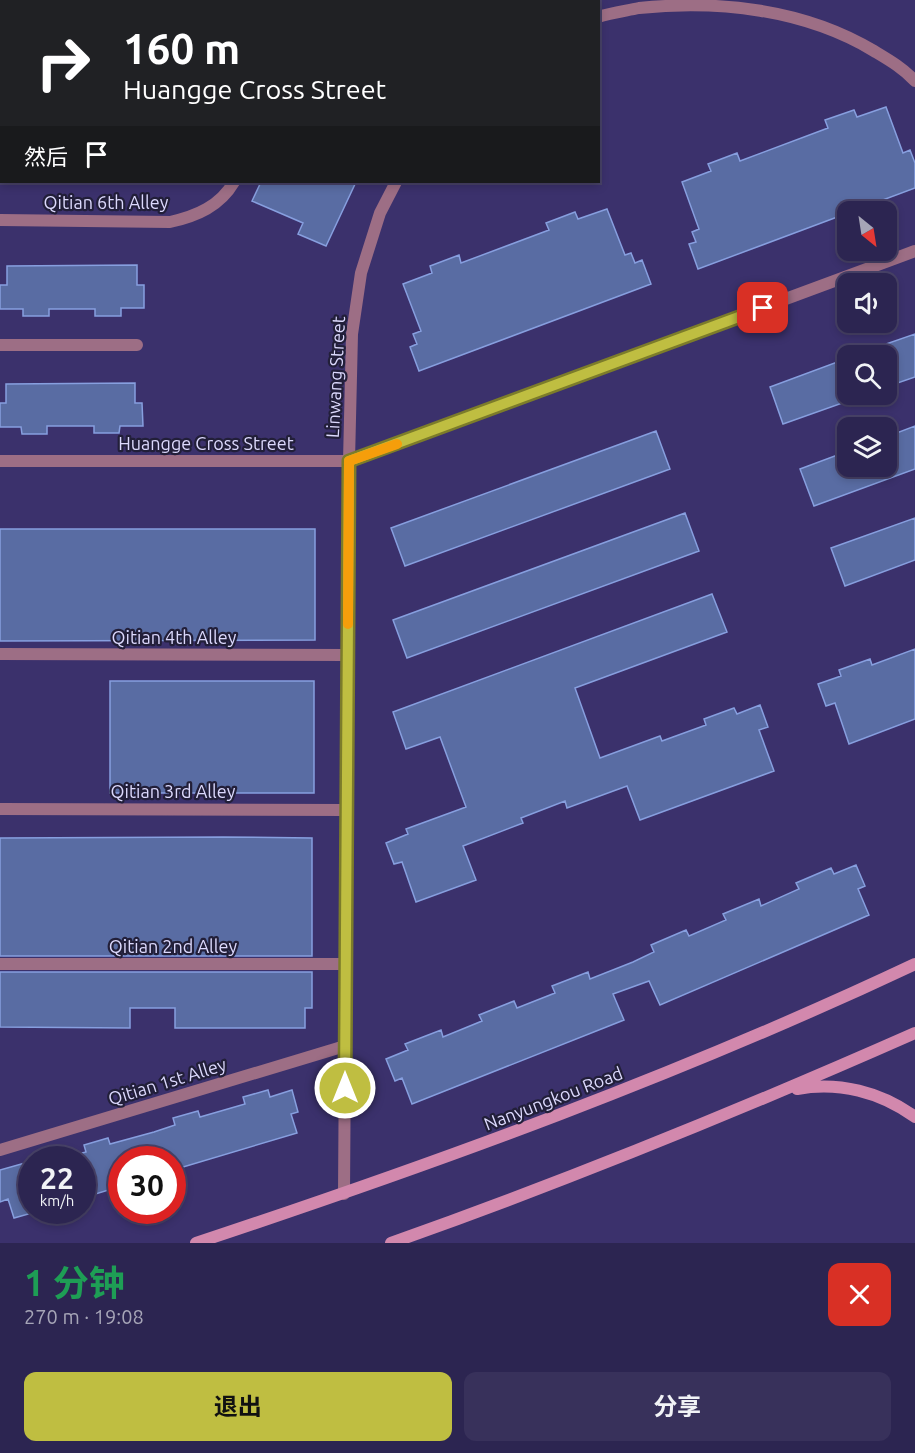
<!DOCTYPE html>
<html lang="zh">
<head>
<meta charset="utf-8">
<style>
	body { margin:0; font-family:Ubuntu,"Noto Sans SC",sans-serif; background:#38315b; color:#f1f3f6; height:100vh; display:flex; flex-direction:column; font-size:22px; white-space:nowrap }
	* { box-sizing:border-box; margin:0 }
	p { font-size:20px; color:#a6a5b7 }
	.icon { flex:none; width:33px; height:33px; fill:none; stroke:currentColor; stroke-width:2; stroke-linecap:round; stroke-linejoin:round }
	.map { position:relative; height:1243px; overflow:hidden }
	.sheet { display:flex; flex-direction:column; background:#2c2551; flex:1 }
	.sheet>* { flex:none }
	.banner { position:absolute; left:0px; top:0px; width:600px; height:183px; box-shadow:0 3px 9px #0003,0 0 0 2px #484268; background:#202124; color:#fff; overflow:hidden }
	.needle { width:39px; rotate:150deg }
	.tools { position:absolute; left:837px; top:201px; display:grid; gap:12px }
	.tools a { display:grid; place-items:center; width:60px; height:60px; border-radius:12px; background:#2c2551; box-shadow:0 3px 9px #0003,0 0 0 2px #484268; font-size:30px }
	.speed { position:absolute; left:18px; top:1146px; display:flex; gap:12px; font-size:30px; font-weight:700; text-align:center }
	.speed>* { display:grid; place-content:center; width:78px; height:78px; border-radius:50%; background:#2c2551; box-shadow:0 3px 9px #0003,0 0 0 2px #484268; line-height:1 }
	.speed small { font-size:15px; font-weight:400 }
	.speed .limit { border:9px solid #d22; background:#fff; color:#111 }
	.pin { position:absolute; display:grid; place-items:center; width:51px; height:51px; color:#fff; margin:-26px; border-radius:12px; box-shadow:0 3px 9px #0006 }
	.me { position:absolute; width:66px; margin:-33px; rotate:0deg; stroke-linejoin:round; filter:drop-shadow(0 0 4px #0008) }
	.turn { display:flex; align-items:center; gap:21px; height:126px; padding:0 24px; font-size:27px }
	.turn .icon { width:78px; height:78px; stroke-width:2.5 }
	.turn b { display:block; font-size:42px; line-height:51px }
	.then { display:flex; align-items:center; height:57px; padding:0 24px; background:#0003; gap:12px; font-size:22px }
	.round { display:grid; place-items:center; flex:none; width:63px; height:63px; border-radius:12px; background:#38315b }
	.overview { display:flex; align-items:center; justify-content:space-between; height:102px; padding:0 24px }
	h1 { font-size:36px; font-weight:700; line-height:45px; color:#1e9e55 }
	.button { display:flex; gap:12px; margin-top:auto; padding:12px 24px }
	.button a { flex:1; height:69px; border-radius:12px; background:#bfbe41; color:#111; font-size:24px; font-weight:700; line-height:69px; text-align:center }
	.button a+a { background:#38315b; color:#f1f3f6 }
	.map>svg:first-child { display:block }
	.building { fill:#596ca3; stroke:#879fdf; stroke-width:1.5 }
	.lines { fill:none; stroke-linecap:round; stroke-linejoin:round }
	.lane { stroke:#9d6e85; stroke-width:12 }
	.street { stroke:#9d6e85; stroke-width:12 }
	.secondary { stroke:#d288ad; stroke-width:12 }
	.route-casing { stroke:#7c7c2a; stroke-width:15 }
	.route { stroke:#bfbe41; stroke-width:10 }
	.slow { stroke:#f59e0b; stroke-width:10 }
	.labels { text-anchor:middle; dominant-baseline:central; stroke-width:4.5; stroke-linejoin:round; paint-order:stroke }
	.street-label { font-size:18px; fill:#dcd9fd; stroke:#221f39 }
</style>
</head>
<body>
<div class="map">
<svg width="915" height="1243" viewBox="0 0 915 1243">
	<rect width="100%" height="100%" fill="#3b316c"/>
	<path class="building" d="M 886,107 L 903,153 L 910,150 L 915,163 L 915,188 L 698,269 L 689,244 L 696,242 L 692,232 L 699,229 L 682,182 L 711,171 L 708,164 L 737,153 L 740,161 L 828,128 L 825,120 L 854,110 L 857,117 Z
		M 261,182 L 356,182 L 326,246 L 298,234 L 303,223 L 252,201 Z
		M 607,209 L 625,255 L 631,253 L 635,263 L 642,260 L 651,284 L 419,371 L 410,347 L 417,344 L 413,334 L 421,331 L 403,284 L 432,273 L 430,266 L 459,255 L 461,263 L 549,230 L 546,223 L 575,212 L 578,219 Z
		M 137,265 L 137,285 L 144,285 L 144,308 L 121,308 L 121,316 L 95,316 L 95,309 L 49,309 L 49,316 L 23,316 L 23,309 L 0,309 L 0,285 L 7,285 L 7,266 Z
		M 915,334 L 915,377 L 886,387 L 886,344 Z
		M 848,358 L 848,401 L 783,424 L 770,387 Z
		M 135,383 L 135,403 L 142,403 L 143,426 L 120,426 L 119,433 L 94,433 L 94,426 L 47,426 L 47,434 L 22,434 L 21,427 L 0,427 L 0,403 L 6,403 L 6,384 Z
		M 915,426 L 915,469 L 814,506 L 800,469 L 848,451 L 848,466 L 886,466 L 886,437 Z
		M 656,431 L 670,469 L 405,566 L 391,528 Z
		M 685,513 L 699,551 L 407,658 L 393,620 Z
		M 915,518 L 915,560 L 845,586 L 831,548 Z
		M 0,529 L 315,529 L 315,640 L 0,641 Z
		M 712,594 L 727,632 L 575,688 L 600,758 L 660,736 L 662,741 L 706,725 L 704,719 L 734,708 L 737,714 L 760,705 L 768,727 L 759,730 L 774,771 L 640,820 L 627,786 L 567,808 L 565,801 L 521,818 L 523,823 L 463,846 L 476,880 L 416,902 L 402,862 L 394,864 L 386,843 L 408,834 L 406,829 L 466,807 L 440,737 L 406,749 L 393,712 Z
		M 915,649 L 915,719 L 849,744 L 835,703 L 826,706 L 818,684 L 841,676 L 839,670 L 870,659 L 872,665 Z
		M 110,681 L 314,681 L 314,793 L 110,793 Z
		M 223,837 L 312,838 L 312,956 L 0,956 L 0,838 Z
		M 856,865 L 865,886 L 858,889 L 869,915 L 660,1005 L 649,981 L 613,994 L 624,1020 L 412,1104 L 402,1078 L 395,1081 L 386,1059 L 408,1050 L 405,1044 L 441,1030 L 443,1037 L 482,1021 L 479,1015 L 514,1001 L 517,1008 L 555,993 L 552,986 L 588,972 L 590,979 L 633,962 L 654,952 L 651,945 L 686,930 L 689,936 L 726,920 L 723,914 L 759,899 L 761,906 L 799,889 L 796,883 L 831,868 L 834,874 Z
		M 0,972 L 312,972 L 312,1008 L 305,1008 L 305,1028 L 175,1028 L 175,1008 L 130,1008 L 130,1028 L 0,1027 Z
		M 268,1090 L 270,1097 L 292,1090 L 298,1112 L 291,1114 L 297,1133 L 173,1170 L 172,1160 L 122,1160 L 122,1186 L 82,1198 L 82,1160 L 79,1160 L 78,1154 L 86,1152 L 84,1145 L 108,1138 L 110,1144 L 154,1132 L 175,1125 L 173,1118 L 198,1111 L 200,1117 L 245,1104 L 243,1097 Z
		M 32,1161 L 32,1213 L 14,1218 L 8,1199 L 0,1202 L 0,1170 Z"/>
	<g class="lines">
		<path class="lane" d="M 349,2 L 351,0
			M 0,220 L 170,222 C 197,216 220,206 234,182
			M 0,345 L 137,345
			M 0,654 L 348,655
			M 0,809 L 347,810
			M 0,964 L 345,964
			M 0,1150 L 345,1046"/>
		<path class="street" d="M 598,17 C 611,13 625,11 639,8 C 719,0 804,9 874,51 C 889,60 903,68 915,81
			M 0,461 L 349,461 L 915,251
			M 344,1194 L 349,461 L 352,334 L 361,273 L 380,213 L 396,182"/>
		<path class="secondary" d="M 797,1089 C 838,1081 881,1092 915,1117
			M 196,1243 C 440,1162 682,1074 915,964
			M 391,1243 C 569,1180 743,1109 915,1033"/>
	</g>
	<g class="lines">
		<defs>
			<path id="route" d="M 345,1088 L 349,461 L 763,308"/>
		</defs>
		<use href="#route" class="route-casing"/>
		<use href="#route" class="route"/>
		<path class="slow" d="M 348,624 L 349,461 L 397,444"/>
	</g>
	<g class="labels">
		<g class="street-label">
			<text x="106" y="202">Qitian 6th Alley</text>
			<text transform="translate(335 377) rotate(-87)">Linwang Street</text>
			<text x="206" y="443">Huangge Cross Street</text>
			<text x="174" y="637">Qitian 4th Alley</text>
			<text x="173" y="791">Qitian 3rd Alley</text>
			<text x="173" y="946">Qitian 2nd Alley</text>
			<text transform="translate(167 1081) rotate(-17)">Qitian 1st Alley</text>
			<text transform="translate(553 1098) rotate(-21)">Nanyungkou Road</text>
		</g>
	</g>
</svg>
<div class="tools">
<a><svg class="needle" viewBox="-14 -14 28 28"><path d="M0-13l5 13h-10z" fill="#e53935"/><path d="M0 13l5-13h-10z" fill="#a6a5b7"/></svg></a>
<a><svg class="icon" aria-label="sound" viewBox="0 0 24 24"><path d="M4 9h4l5-4v14l-5-4H4zM17 9q2 3 0 6"/></svg></a>
<a><svg class="icon" aria-label="search" viewBox="0 0 24 24"><circle cx="10" cy="10" r="6"/><path d="M15 15l6 6"/></svg></a>
<a><svg class="icon" aria-label="layers" viewBox="0 0 24 24"><path d="M12 4l9 5-9 5-9-5zM3 14l9 5 9-5"/></svg></a>
</div>
<div class="speed"><div>22<small>km/h</small></div><div class="limit">30</div></div>
<div class="pin" style="left:763px;top:308px;background:#d93025"><svg class="icon" aria-label="arrive" viewBox="0 0 24 24"><path d="M6 21V4h12l-3 4 3 4H6"/></svg></div>
<svg class="me" style="left:345px;top:1088px" viewBox="-20 -20 40 40"><circle r="17" fill="#bfbe41" stroke="#fff" stroke-width="3"/><path d="M0-11L8 9 0 5-8 9z" fill="#fff"/></svg>
<div class="banner">
<div class="turn"><svg class="icon" aria-label="right" viewBox="0 0 24 24"><path d="M7 20v-9h11M14 6l5 5-5 5"/></svg><div><b>160 m</b>Huangge Cross Street</div></div>
<div class="then">然后<svg class="icon" aria-label="arrive" viewBox="0 0 24 24"><path d="M6 21V4h12l-3 4 3 4H6"/></svg></div>
</div>
</div>
<section class="sheet">
<div class="overview"><div><h1>1 分钟</h1><p>270 m · 19:08</p></div><a class="round" style="background:#d93025;color:#fff"><svg class="icon" aria-label="close" viewBox="0 0 24 24"><path d="M6 6l12 12M18 6L6 18"/></svg></a></div>
<div class="button"><a>退出</a><a>分享</a></div>
</section>
</body>
</html>
